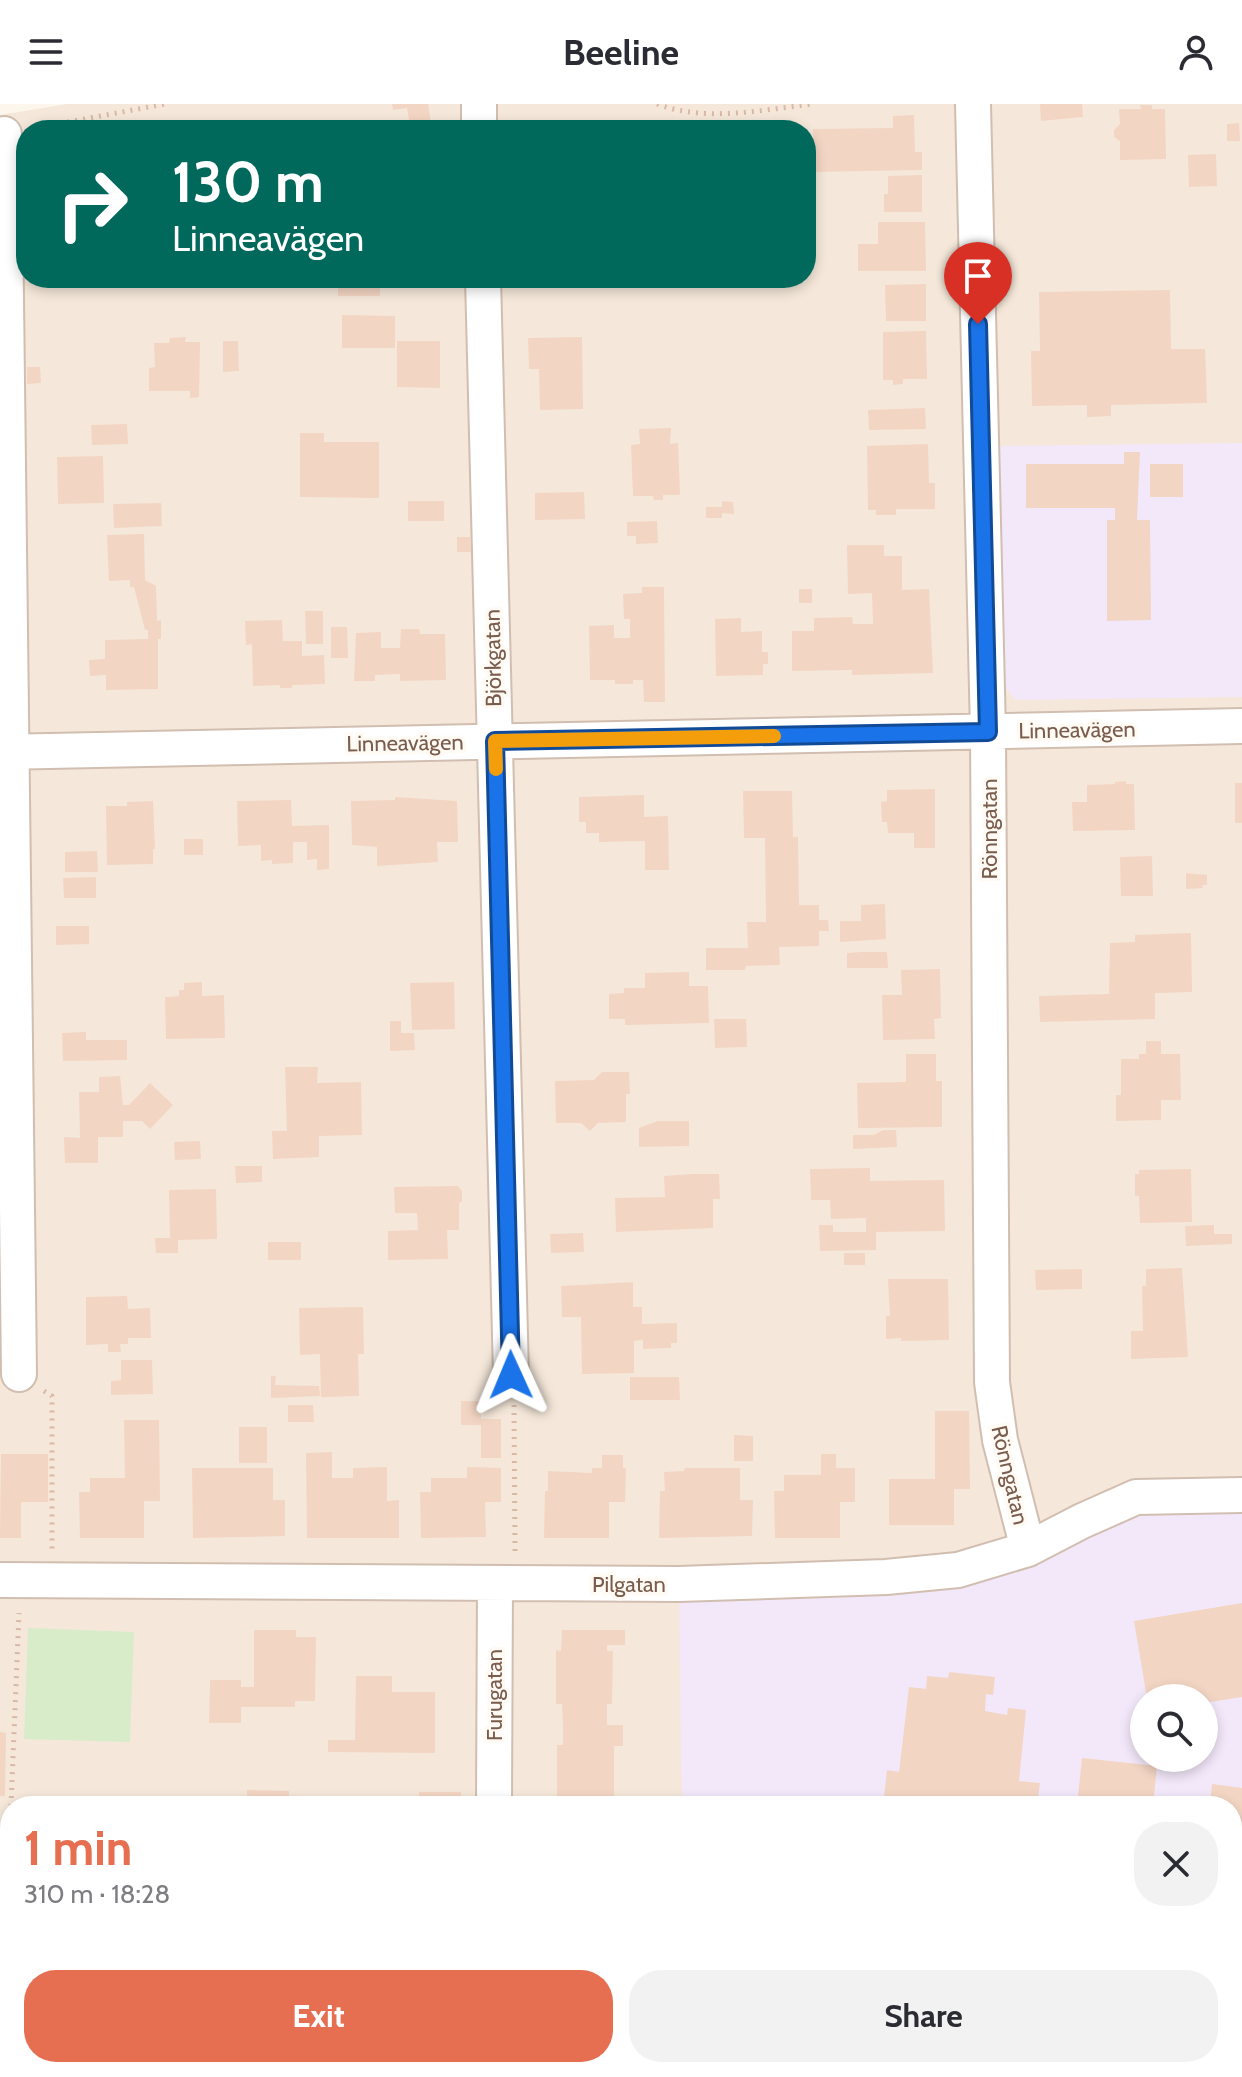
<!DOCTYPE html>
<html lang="en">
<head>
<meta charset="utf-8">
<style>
	body { margin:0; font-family:Cabin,sans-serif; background:#f2f2f3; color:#2b2b33; height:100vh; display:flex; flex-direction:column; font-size:30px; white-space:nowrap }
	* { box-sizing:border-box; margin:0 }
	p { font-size:26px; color:#7c7c81 }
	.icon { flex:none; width:44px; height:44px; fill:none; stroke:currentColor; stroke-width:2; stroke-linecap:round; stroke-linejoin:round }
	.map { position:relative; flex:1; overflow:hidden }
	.details { position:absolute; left:0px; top:1692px; width:1242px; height:282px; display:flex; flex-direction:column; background:#fff; border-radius:32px 32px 0 0; box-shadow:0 4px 12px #0003 }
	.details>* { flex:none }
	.banner { position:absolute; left:16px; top:16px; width:800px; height:168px; border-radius:32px; box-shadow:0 4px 12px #0003; background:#00695c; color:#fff; overflow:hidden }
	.buttons { position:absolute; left:1130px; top:1580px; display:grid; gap:16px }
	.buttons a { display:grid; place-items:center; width:88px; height:88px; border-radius:50%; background:#fff; box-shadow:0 4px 12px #0003; font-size:40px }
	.pin { position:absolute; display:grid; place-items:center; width:68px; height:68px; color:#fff; margin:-82px -34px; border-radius:50% 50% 50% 0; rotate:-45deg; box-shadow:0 0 8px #0007 }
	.pin .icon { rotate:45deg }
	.me { position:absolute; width:88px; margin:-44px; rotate:359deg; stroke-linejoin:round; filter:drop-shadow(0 0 6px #0008) }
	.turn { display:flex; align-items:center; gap:28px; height:168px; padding:0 24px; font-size:36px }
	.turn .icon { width:104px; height:104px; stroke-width:2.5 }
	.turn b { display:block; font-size:56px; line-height:68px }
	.round { display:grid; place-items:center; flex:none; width:84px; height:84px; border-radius:32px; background:#f2f2f3 }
	.summary { display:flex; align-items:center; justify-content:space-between; height:136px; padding:0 24px }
	h1 { font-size:48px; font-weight:700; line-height:60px; color:#e76f51 }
	.primary-button { display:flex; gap:16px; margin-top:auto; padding:16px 24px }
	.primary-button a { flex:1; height:92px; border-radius:32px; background:#e76f51; color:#fff; font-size:32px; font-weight:700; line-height:92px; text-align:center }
	.primary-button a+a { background:#f2f2f3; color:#2b2b33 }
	header { display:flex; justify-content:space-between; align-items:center; height:104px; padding:0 24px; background:#fff; font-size:36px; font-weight:700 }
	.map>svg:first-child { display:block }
	.residential { fill:#f5e8da; fill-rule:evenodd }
	.education { fill:#f3e8fa; fill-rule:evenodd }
	.green { fill:#d8ecc9 }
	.building { fill:#f3d5c3 }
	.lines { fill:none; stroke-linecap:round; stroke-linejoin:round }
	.minor-casing { stroke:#d1beb0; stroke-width:38 }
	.path { stroke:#d9b8a5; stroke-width:5; stroke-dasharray:2 6; stroke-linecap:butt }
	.minor { stroke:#fff; stroke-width:34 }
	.route-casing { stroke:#114b97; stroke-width:20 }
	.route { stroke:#1a73e8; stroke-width:14 }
	.slow { stroke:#f59e0b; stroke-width:14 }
	.labels { text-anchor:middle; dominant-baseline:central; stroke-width:7; stroke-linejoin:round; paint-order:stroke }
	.street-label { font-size:22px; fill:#7a5c4d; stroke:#fffaf3 }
</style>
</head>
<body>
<header><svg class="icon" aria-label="menu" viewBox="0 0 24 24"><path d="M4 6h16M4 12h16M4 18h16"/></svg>Beeline<svg class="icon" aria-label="person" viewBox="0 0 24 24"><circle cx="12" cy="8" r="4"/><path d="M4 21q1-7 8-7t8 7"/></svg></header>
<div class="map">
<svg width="1242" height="1973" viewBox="0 0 1242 1973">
	<rect width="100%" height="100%" fill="#fdf6ec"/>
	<path class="residential" d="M 67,0 L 1242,0 L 1242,1973 L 0,1973 L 0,11 ZM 26,26 L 806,26 L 806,174 L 26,174 ZM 1144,1594 L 1204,1594 L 1204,1654 L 1144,1654 ZM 10,1702 L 1232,1702 L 1232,1964 L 10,1964 Z"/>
	<path class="education" d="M 1242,339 L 1242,593 L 1016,596 L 1000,578 L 996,342 Z
		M 1242,1391 L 1242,1973 L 686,1973 L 686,1964 L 1232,1964 L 1232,1702 L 682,1702 L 679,1480 L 886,1473 L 1082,1417 ZM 1144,1594 L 1204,1594 L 1204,1654 L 1144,1654 Z"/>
	<path class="green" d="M 28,1524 L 134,1528 L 130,1638 L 24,1635 Z"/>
	<path class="building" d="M 392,0 L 428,0 L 432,26 L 411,26 L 407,4 L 393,6 Z
		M 1040,0 L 1082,0 L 1083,13 L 1041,17 Z
		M 1140,1 L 1152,1 L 1152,5 L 1165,5 L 1166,55 L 1120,56 L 1120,37 L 1114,33 L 1114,26 L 1120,20 L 1119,5 L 1141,5 Z
		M 914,11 L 915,48 L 922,48 L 922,66 L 813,68 L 813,25 L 893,24 L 893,12 Z
		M 1239,19 L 1240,37 L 1227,37 L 1227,20 Z
		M 1216,50 L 1217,82 L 1189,83 L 1188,51 Z
		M 922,71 L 922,108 L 884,108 L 884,90 L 888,90 L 888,72 Z
		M 878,118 L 925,118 L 926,167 L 858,167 L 858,140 L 878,140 Z
		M 51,174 L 98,174 L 98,183 L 51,184 Z
		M 297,174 L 380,174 L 380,192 L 338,192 L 338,180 L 297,180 Z
		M 926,180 L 926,217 L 886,217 L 885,181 Z
		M 1170,186 L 1171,245 L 1205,245 L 1207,299 L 1111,301 L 1111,312 L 1087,313 L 1087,301 L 1032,302 L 1031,247 L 1040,247 L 1039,188 Z
		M 342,211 L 395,212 L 395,244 L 342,244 Z
		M 926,227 L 927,275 L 903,275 L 903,280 L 893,281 L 893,276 L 883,276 L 883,228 Z
		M 186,233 L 185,238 L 200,238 L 199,293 L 190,294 L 190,287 L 149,287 L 149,264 L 155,263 L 154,239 L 169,239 L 170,234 Z
		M 582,233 L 583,305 L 540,306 L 539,265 L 529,265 L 528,234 Z
		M 223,237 L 238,237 L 239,267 L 223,268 Z
		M 397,237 L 440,237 L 440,284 L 397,283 Z
		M 27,263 L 40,263 L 41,279 L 27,280 Z
		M 925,304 L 926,325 L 869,326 L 868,306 Z
		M 127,320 L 128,340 L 92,341 L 91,321 Z
		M 671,324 L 670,340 L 678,339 L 680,391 L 663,391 L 663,396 L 654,396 L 653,392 L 633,392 L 631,341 L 640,340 L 639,325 Z
		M 300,329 L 324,329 L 324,338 L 379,338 L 379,394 L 300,393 Z
		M 928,340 L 929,379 L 935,379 L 935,405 L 896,405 L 896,411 L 876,411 L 876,406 L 868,406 L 867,342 Z
		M 1124,348 L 1140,348 L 1137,416 L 1150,416 L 1151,516 L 1107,517 L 1107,416 L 1115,416 L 1115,404 L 1026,404 L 1026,360 L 1124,360 Z
		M 103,352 L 104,399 L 58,400 L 57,353 Z
		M 1150,360 L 1183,360 L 1183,393 L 1150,393 Z
		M 584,388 L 585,415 L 535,416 L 535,389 Z
		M 408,397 L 444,397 L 444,417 L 408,417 Z
		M 722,397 L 733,398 L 734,410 L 722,409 L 722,414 L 706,414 L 706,403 L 722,403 Z
		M 161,399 L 162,422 L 114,424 L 113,400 Z
		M 657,417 L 658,439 L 636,440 L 636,432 L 627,432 L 627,418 Z
		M 144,430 L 145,476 L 156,482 L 157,517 L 161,516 L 161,535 L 158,535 L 158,585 L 106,586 L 106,571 L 90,572 L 89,556 L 105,555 L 105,536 L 148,535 L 148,526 L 145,526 L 134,483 L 130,483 L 130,476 L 109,477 L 107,431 Z
		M 457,433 L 470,433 L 471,448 L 457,448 Z
		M 847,441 L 884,441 L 884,452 L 902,452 L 902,486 L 929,485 L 933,569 L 852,571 L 852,566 L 792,567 L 792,527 L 814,527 L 814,514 L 852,513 L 853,520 L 873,520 L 872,489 L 848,490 Z
		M 642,483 L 664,483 L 665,598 L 644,598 L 643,576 L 633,576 L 633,580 L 615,580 L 615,576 L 590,576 L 589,522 L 614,521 L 614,534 L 630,534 L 630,515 L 624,515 L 623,490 L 642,489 Z
		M 799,485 L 812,485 L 812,499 L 799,499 Z
		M 305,507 L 323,507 L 323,540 L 306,540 Z
		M 741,514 L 741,528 L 762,527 L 762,548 L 768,548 L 768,560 L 763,560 L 763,571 L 716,572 L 715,515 Z
		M 282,516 L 283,537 L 302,537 L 302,552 L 324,551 L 325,580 L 292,581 L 292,584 L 280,584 L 280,581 L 253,582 L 252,540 L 246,541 L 245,517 Z
		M 331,523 L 347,523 L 348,554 L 331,554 Z
		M 401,525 L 419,525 L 420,530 L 445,530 L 446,576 L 400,577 L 400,570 L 375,571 L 375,577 L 354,577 L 356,529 L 381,528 L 381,544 L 400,544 Z
		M 1126,677 L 1126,680 L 1134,680 L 1135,726 L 1073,727 L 1072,698 L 1087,698 L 1087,681 L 1115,680 L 1115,678 Z
		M 1235,679 L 1242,679 L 1242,719 L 1235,719 Z
		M 935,685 L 935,744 L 914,744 L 914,729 L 888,729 L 887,718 L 882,718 L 881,698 L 887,697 L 887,686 Z
		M 743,687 L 792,687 L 793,733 L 798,733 L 799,801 L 819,801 L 819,816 L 828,816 L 829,827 L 819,827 L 819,842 L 779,843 L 780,861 L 746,862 L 745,866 L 706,866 L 706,844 L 748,844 L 747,818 L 766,818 L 765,734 L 744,734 Z
		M 644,691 L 644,713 L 668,712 L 669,766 L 645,766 L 645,737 L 599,738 L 599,729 L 586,729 L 586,718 L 579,718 L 579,693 Z
		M 395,693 L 457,697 L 458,738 L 437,738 L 438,758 L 377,762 L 377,743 L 352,741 L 351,697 L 395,696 Z
		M 291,696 L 292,722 L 329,721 L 329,765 L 317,766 L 317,755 L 307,756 L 307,738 L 293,738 L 293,759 L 272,760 L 272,756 L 261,757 L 261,741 L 238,742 L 237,697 Z
		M 153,697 L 155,745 L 153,745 L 153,760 L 107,761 L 106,702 L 127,702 L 127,698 Z
		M 184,735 L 203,735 L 203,751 L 184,751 Z
		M 97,747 L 98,768 L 65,768 L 65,748 Z
		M 1152,752 L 1153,792 L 1121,792 L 1120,753 Z
		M 1186,769 L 1207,771 L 1207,781 L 1202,781 L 1203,784 L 1186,785 Z
		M 96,773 L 96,794 L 64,794 L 63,774 Z
		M 885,800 L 886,835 L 840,838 L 840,817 L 861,817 L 861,801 Z
		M 56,822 L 89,822 L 89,840 L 56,841 Z
		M 1191,829 L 1192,888 L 1155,889 L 1155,915 L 1040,918 L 1039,892 L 1109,890 L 1110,839 L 1135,838 L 1135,831 Z
		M 861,848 L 887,848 L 888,864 L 847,864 L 847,849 Z
		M 940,865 L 941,914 L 934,915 L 935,935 L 883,936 L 882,891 L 902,891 L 901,866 Z
		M 689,868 L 689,882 L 708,882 L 709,919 L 625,921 L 625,915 L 609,915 L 609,890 L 624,889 L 624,884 L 645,884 L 645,869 Z
		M 202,878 L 202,892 L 224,891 L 225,934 L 166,935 L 165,893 L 179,892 L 179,886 L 184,886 L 184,879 Z
		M 454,878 L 455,925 L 412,926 L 410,879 Z
		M 714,915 L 746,915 L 747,943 L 715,944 Z
		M 390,917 L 401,917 L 401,929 L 414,929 L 415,946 L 390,947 Z
		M 86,928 L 86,936 L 127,936 L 127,956 L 63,957 L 62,929 Z
		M 1146,937 L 1161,937 L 1161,950 L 1180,950 L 1181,996 L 1161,996 L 1161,1016 L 1116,1017 L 1116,991 L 1121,991 L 1121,955 L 1139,955 L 1139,950 L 1146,950 Z
		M 906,950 L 936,950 L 936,977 L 942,977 L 942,1023 L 858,1024 L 857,979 L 906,978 Z
		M 285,963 L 318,963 L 317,979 L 361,978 L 362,1031 L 319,1032 L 319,1053 L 273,1055 L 272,1027 L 287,1027 Z
		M 602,968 L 629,968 L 630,990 L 626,990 L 626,1018 L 598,1019 L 590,1027 L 581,1019 L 556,1019 L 555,977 L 594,976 Z
		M 120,972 L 123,1001 L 129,1001 L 150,979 L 173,1001 L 150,1025 L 142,1017 L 123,1017 L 123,1033 L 98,1033 L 98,1059 L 65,1059 L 64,1033 L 80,1034 L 79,988 L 99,988 L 99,973 Z
		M 658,1017 L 689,1017 L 689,1042 L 639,1043 L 639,1024 Z
		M 883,1026 L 896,1026 L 897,1043 L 853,1045 L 853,1031 L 874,1031 Z
		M 200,1037 L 201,1055 L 175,1056 L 174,1038 Z
		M 235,1062 L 262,1062 L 262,1078 L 236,1079 Z
		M 870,1064 L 870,1077 L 944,1076 L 945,1127 L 876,1128 L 876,1146 L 820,1147 L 819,1121 L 833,1121 L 833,1128 L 866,1128 L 866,1114 L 831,1115 L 830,1096 L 811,1096 L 810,1065 Z
		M 1191,1065 L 1192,1118 L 1140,1119 L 1139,1092 L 1135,1092 L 1135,1070 L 1139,1070 L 1139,1066 Z
		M 693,1070 L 719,1070 L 720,1095 L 713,1095 L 713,1124 L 616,1128 L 615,1094 L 665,1093 L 664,1072 Z
		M 458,1082 L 462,1087 L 462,1097 L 459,1099 L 459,1126 L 447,1126 L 448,1155 L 388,1156 L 388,1127 L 418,1126 L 417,1109 L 395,1109 L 394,1083 Z
		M 216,1085 L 217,1135 L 178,1136 L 178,1149 L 156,1149 L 155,1134 L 170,1134 L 169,1086 Z
		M 1214,1121 L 1214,1130 L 1232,1130 L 1232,1140 L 1186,1142 L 1185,1122 Z
		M 583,1129 L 584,1148 L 551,1149 L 550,1130 Z
		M 268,1138 L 301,1138 L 301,1156 L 268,1156 Z
		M 844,1149 L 865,1149 L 865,1161 L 844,1161 Z
		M 1182,1164 L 1188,1253 L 1131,1255 L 1131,1227 L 1143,1227 L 1142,1182 L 1146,1182 L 1146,1165 Z
		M 1082,1165 L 1082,1185 L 1036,1186 L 1035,1166 Z
		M 888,1175 L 948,1175 L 949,1236 L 901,1237 L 901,1234 L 886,1235 L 886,1212 L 890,1212 Z
		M 633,1178 L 633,1203 L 642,1203 L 642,1220 L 677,1219 L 677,1239 L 671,1239 L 671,1244 L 643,1245 L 643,1236 L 634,1237 L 634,1269 L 582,1270 L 581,1213 L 562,1213 L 561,1182 Z
		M 127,1192 L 128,1205 L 150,1204 L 151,1234 L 128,1234 L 128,1240 L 120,1240 L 121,1248 L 108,1248 L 108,1240 L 86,1241 L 86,1193 Z
		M 363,1203 L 364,1250 L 358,1250 L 359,1292 L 321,1293 L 320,1250 L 300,1251 L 299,1204 Z
		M 121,1256 L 152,1256 L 153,1290 L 111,1291 L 111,1277 L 121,1276 Z
		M 271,1272 L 276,1272 L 275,1281 L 319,1282 L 320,1292 L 271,1294 Z
		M 630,1273 L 679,1273 L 680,1296 L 630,1296 Z
		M 461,1297 L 481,1297 L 481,1315 L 501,1315 L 501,1354 L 481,1354 L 481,1321 L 461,1321 Z
		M 288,1301 L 313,1301 L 314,1318 L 288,1318 Z
		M 935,1307 L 969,1307 L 970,1385 L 954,1385 L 954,1421 L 889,1421 L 889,1375 L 935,1375 Z
		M 124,1316 L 159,1316 L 160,1397 L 144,1397 L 144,1434 L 80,1434 L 79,1388 L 90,1388 L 90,1374 L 125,1374 Z
		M 239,1323 L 267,1323 L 267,1359 L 239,1359 Z
		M 734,1331 L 753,1332 L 753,1357 L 734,1357 Z
		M 332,1348 L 332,1374 L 353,1374 L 353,1364 L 387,1363 L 387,1397 L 399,1396 L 399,1434 L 307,1434 L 306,1349 Z
		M 1,1350 L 48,1350 L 48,1398 L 21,1398 L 21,1434 L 0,1434 Z
		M 821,1350 L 836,1350 L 836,1364 L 855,1364 L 855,1398 L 840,1398 L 840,1434 L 775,1434 L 774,1387 L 784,1387 L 784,1371 L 821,1371 Z
		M 602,1351 L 623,1351 L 623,1364 L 626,1364 L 625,1398 L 609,1398 L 609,1434 L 544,1434 L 545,1387 L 548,1387 L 548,1367 L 592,1369 L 592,1364 L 602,1364 Z
		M 467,1363 L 501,1364 L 501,1398 L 485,1398 L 486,1433 L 421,1434 L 420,1388 L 431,1388 L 431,1374 L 467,1374 Z
		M 192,1364 L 273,1364 L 273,1396 L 285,1396 L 285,1432 L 193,1434 Z
		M 685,1364 L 740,1364 L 740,1396 L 753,1396 L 752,1432 L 659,1434 L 660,1387 L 665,1387 L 664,1368 L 684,1367 Z
		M 1242,1499 L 1242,1593 L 1204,1599 L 1204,1594 L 1147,1594 L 1134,1517 Z
		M 254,1526 L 296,1526 L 296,1533 L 316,1533 L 315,1597 L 295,1597 L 295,1603 L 241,1603 L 241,1619 L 209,1619 L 210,1576 L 241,1576 L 241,1583 L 254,1583 Z
		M 562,1526 L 625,1526 L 625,1541 L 607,1541 L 607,1547 L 613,1547 L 612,1600 L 607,1600 L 607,1621 L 623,1621 L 623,1642 L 614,1642 L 614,1696 L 607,1696 L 607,1702 L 562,1702 L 563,1696 L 557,1696 L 557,1641 L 563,1641 L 563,1621 L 562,1600 L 556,1600 L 556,1546 L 561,1547 Z
		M 949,1568 L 995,1573 L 993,1591 L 986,1590 L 985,1607 L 1007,1611 L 1008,1604 L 1026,1606 L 1019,1677 L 1040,1679 L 1037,1702 L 883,1702 L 887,1666 L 899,1668 L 909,1583 L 926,1585 L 927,1572 L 948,1574 Z
		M 356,1572 L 392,1572 L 392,1588 L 435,1588 L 435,1649 L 328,1648 L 328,1636 L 355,1636 Z
		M 0,1628 L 6,1629 L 5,1692 L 0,1692 Z
		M 1082,1654 L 1157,1662 L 1153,1702 L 1077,1702 Z
		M 1212,1680 L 1242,1684 L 1242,1808 L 1232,1807 L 1232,1702 L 1210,1702 Z
		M 247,1686 L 289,1687 L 289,1702 L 247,1702 Z
		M 419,1688 L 461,1688 L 461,1702 L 419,1702 Z
		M 1232,1871 L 1238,1871 L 1234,1904 L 1242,1905 L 1242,1973 L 1096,1973 L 1097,1964 L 1232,1964 Z
		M 5,1927 L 10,1927 L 10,1964 L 81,1964 L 80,1973 L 0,1973 L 0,1965 L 4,1965 Z
		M 171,1964 L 248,1964 L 247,1973 L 171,1973 Z
		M 420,1964 L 462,1964 L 462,1973 L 420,1973 Z
		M 557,1964 L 614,1964 L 614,1973 L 557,1973 Z
		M 857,1964 L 974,1964 L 974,1973 L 857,1973 Z"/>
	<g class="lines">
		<defs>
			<path id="minor" d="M 479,0 L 479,26
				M 973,0 L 988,628 L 992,1278 L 1000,1336 L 1028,1445
				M 4,30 L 19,1270
				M 483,174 L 511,1271
				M 0,648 L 1242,622
				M 0,1476 L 679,1480 L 886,1473 L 958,1466 L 1028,1445 L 1082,1417 L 1136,1393 L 1242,1391
				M 494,1702 L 495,1480
				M 0,1741 L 10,1741
				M 114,1973 L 114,1964
				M 493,1973 L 493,1964"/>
		</defs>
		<use href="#minor" class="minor-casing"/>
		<path class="path" d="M 657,0 C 708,19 763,5 815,0
			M 36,24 L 165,0
			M 44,1287 L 52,1292 L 52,1445
			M 514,1301 L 515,1447
			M 11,1702 L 19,1509"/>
		<use href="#minor" class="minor"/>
	</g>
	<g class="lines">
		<defs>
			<path id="route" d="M 511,1271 L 495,637 L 988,628 L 978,220"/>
		</defs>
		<use href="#route" class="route-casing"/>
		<use href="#route" class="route"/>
		<path class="slow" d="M 496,665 L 495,637 L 774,632"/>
	</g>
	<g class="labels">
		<g class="street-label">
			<text transform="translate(493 554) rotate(-91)">Björkgatan</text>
			<text transform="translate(1077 626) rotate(-1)">Linneavägen</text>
			<text transform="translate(405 639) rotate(-1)">Linneavägen</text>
			<text transform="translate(989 725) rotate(-90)">Rönngatan</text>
			<text transform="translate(1010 1371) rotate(77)">Rönngatan</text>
			<text x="629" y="1480">Pilgatan</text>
			<text transform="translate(494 1591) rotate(-90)">Furugatan</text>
		</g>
	</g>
</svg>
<div class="buttons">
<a><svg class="icon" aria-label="search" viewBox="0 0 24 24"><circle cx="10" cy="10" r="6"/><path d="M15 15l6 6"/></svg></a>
</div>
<div class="pin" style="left:978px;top:220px;background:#d93025"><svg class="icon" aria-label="arrive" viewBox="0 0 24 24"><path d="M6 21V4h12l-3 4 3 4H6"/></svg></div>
<svg class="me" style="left:511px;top:1271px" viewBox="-20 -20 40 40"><path d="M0-17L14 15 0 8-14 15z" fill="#1a73e8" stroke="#fff" stroke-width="4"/></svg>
<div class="banner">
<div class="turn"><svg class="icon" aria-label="right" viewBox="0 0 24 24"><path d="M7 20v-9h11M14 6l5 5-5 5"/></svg><div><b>130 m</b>Linneavägen</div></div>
</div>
<section class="details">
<div class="summary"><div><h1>1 min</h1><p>310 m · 18:28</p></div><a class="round"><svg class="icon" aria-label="close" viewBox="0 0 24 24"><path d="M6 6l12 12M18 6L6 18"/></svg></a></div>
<div class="primary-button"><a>Exit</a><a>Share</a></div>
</section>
</div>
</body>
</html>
